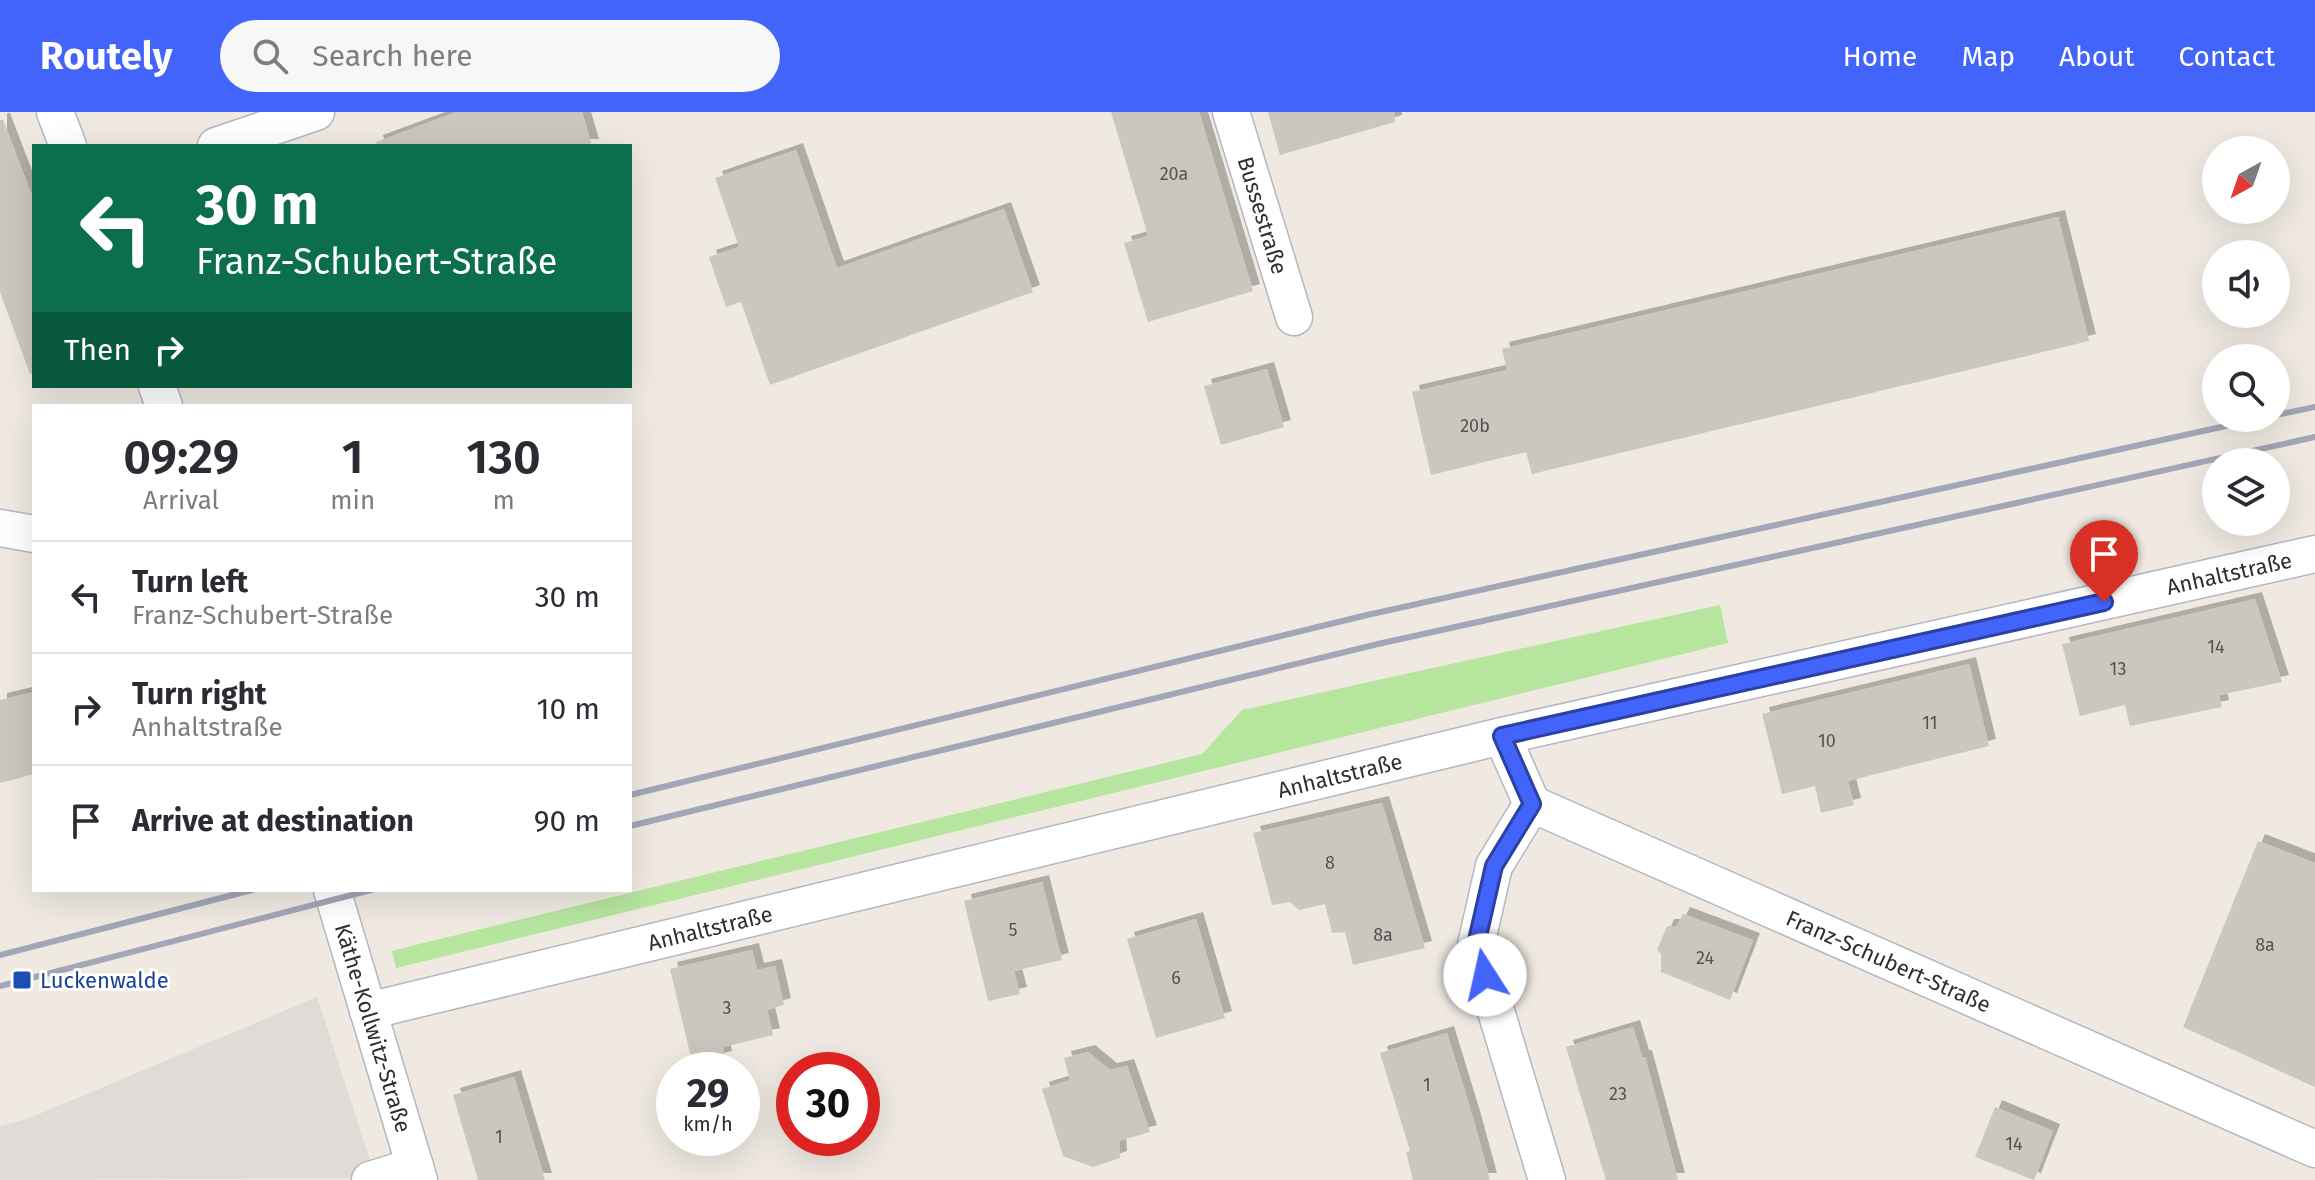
<!DOCTYPE html>
<html lang="en">
<head>
<meta charset="utf-8">
<style>
	body { margin:0; font-family:"Fira Sans",sans-serif; background:#f7f7f7; color:#2b2b33; height:100vh; display:flex; flex-direction:column; font-size:30px; white-space:nowrap }
	* { box-sizing:border-box; margin:0 }
	p { font-size:26px; color:#7c7c81 }
	.icon { flex:none; width:44px; height:44px; fill:none; stroke:currentColor; stroke-width:2; stroke-linecap:round; stroke-linejoin:round }
	.map { position:relative; flex:1; overflow:hidden }
	.side { position:absolute; left:32px; top:292px; width:600px; height:488px; display:flex; flex-direction:column; background:#fff; border-radius:0px; box-shadow:0 8px 32px #0002 }
	.side>* { flex:none }
	.guide { position:absolute; left:32px; top:32px; width:600px; height:244px; border-radius:0px; box-shadow:0 8px 32px #0002; background:#0b6e4f; color:#fff; overflow:hidden }
	.needle { width:52px; rotate:220deg }
	.controls { position:absolute; left:2202px; top:24px; display:grid; gap:16px }
	.controls a { display:grid; place-items:center; width:88px; height:88px; border-radius:50%; background:#fff; box-shadow:0 8px 32px #0002; font-size:40px }
	.speed { position:absolute; left:656px; top:940px; display:flex; gap:16px; font-size:40px; font-weight:700; text-align:center }
	.speed>* { display:grid; place-content:center; width:104px; height:104px; border-radius:50%; background:#fff; box-shadow:0 8px 32px #0002; line-height:1 }
	.speed small { font-size:20px; font-weight:400 }
	.speed .limit { border:12px solid #d22; background:#fff; color:#111 }
	.pin { position:absolute; display:grid; place-items:center; width:68px; height:68px; color:#fff; margin:-82px -34px; border-radius:50% 50% 50% 0; rotate:-45deg; box-shadow:0 0 8px #0007 }
	.pin .icon { rotate:45deg }
	.me { position:absolute; width:88px; margin:-44px; rotate:350deg; stroke-linejoin:round; filter:drop-shadow(0 0 6px #0008) }
	.turn { display:flex; align-items:center; gap:28px; height:168px; padding:0 32px; font-size:36px }
	.turn .icon { width:104px; height:104px; stroke-width:2.5 }
	.turn b { display:block; font-size:56px; line-height:68px }
	.then { display:flex; align-items:center; height:76px; padding:0 32px; background:#0003; gap:16px; font-size:30px }
	.eta { display:flex; justify-content:space-evenly; align-items:center; height:136px; text-align:center }
	.eta b { font-size:48px; font-weight:600; line-height:56px }
	ul { padding:0; list-style:none }
	li { display:flex; align-items:center; gap:24px; height:112px; padding:0 32px; border-top:2px solid #e1e1e2 }
	li div { flex:1 }
	li b { display:block; font-size:30px }
	li em { font-style:normal }
	header { display:flex; align-items:center; gap:48px; box-sizing:border-box; height:112px; padding:0 40px; background:#4264fb; color:#fff }
	header strong { font-size:38px }
	nav { display:flex; gap:44px; margin-inline-start:auto; font-size:28px }
	.search { width:560px; height:72px; background:#f7f7f7; display:flex; align-items:center; gap:20px; box-sizing:border-box; padding:0 28px; border-radius:44px; color:#7c7c81; font-size:30px }
	.map>svg:first-child { display:block }
	.green { fill:#b6e59e }
	.plaza { fill:#dfdcd8 }
	.building { fill:#cbc7bf; filter:url(#shadow) }
	.lines { fill:none; stroke-linecap:round; stroke-linejoin:round }
	.street-casing { stroke:#b4b7c1; stroke-width:39 }
	.street { stroke:#fff; stroke-width:36 }
	.rail { stroke:#a3a6b8; stroke-width:6 }
	.route-casing { stroke:#2b41a3; stroke-width:20 }
	.route { stroke:#4264fb; stroke-width:14 }
	.transit-dot { fill:#1a4fb4; stroke:#fff; stroke-width:3 }
	.labels { text-anchor:middle; dominant-baseline:central; stroke-width:6; stroke-linejoin:round; paint-order:stroke }
	.number-label { font-size:18px; fill:#555452 }
	.street-label { font-size:22px; fill:#2e2e2e; stroke:#fff }
	.transit-label { font-size:22px; fill:#164399; stroke:#fff; text-anchor:start }
</style>
</head>
<body>
<header>
<strong>Routely</strong>
<div class="search"><svg class="icon" aria-label="search" viewBox="0 0 24 24"><circle cx="10" cy="10" r="6"/><path d="M15 15l6 6"/></svg>Search here</div>
<nav><a>Home</a><a>Map</a><a>About</a><a>Contact</a></nav>
</header>
<div class="map">
<svg width="2315" height="1068" viewBox="0 0 2315 1068">
	<defs>
		<filter id="shadow"><feDropShadow dx="7" dy="-7" stdDeviation="0" flood-color="#0004"/></filter>
	</defs>
	<rect width="100%" height="100%" fill="#efe9e1"/>
	<path class="green" d="M 1720,493 L 1728,531 L 396,856 L 392,839 L 403,836 L 1202,642 L 1242,598 Z"/>
	<path class="plaza" d="M 317,885 L 376,1066 L 0,1068 L 0,1014 L 27,1007 Z"/>
	<path class="building" d="M 457,0 L 582,0 L 592,34 L 377,34 L 376,30 Z
		M 1111,0 L 1199,0 L 1253,179 L 1148,210 L 1124,131 L 1148,124 Z
		M 1268,0 L 1394,0 L 1395,10 L 1280,43 Z
		M 0,8 L 3,8 L 34,89 L 34,261 L 30,262 L 0,180 Z
		M 796,38 L 837,156 L 1004,97 L 1033,180 L 770,273 L 741,190 L 726,195 L 709,145 L 739,135 L 715,66 Z
		M 2058,105 L 2089,229 L 1532,362 L 1526,340 L 1431,363 L 1412,280 L 1507,258 L 1502,237 Z
		M 1267,257 L 1284,315 L 1221,333 L 1204,274 Z
		M 2255,487 L 2282,570 L 2219,583 L 2222,595 L 2130,614 L 2125,593 L 2080,604 L 2062,532 Z
		M 1969,552 L 1989,634 L 1848,669 L 1854,693 L 1821,701 L 1815,674 L 1782,682 L 1762,602 Z
		M 34,580 L 34,662 L 0,671 L 0,588 Z
		M 1382,691 L 1425,836 L 1353,853 L 1345,820 L 1332,821 L 1325,792 L 1299,798 L 1290,790 L 1272,793 L 1253,721 Z
		M 2258,729 L 2315,751 L 2315,975 L 2183,915 Z
		M 1042,770 L 1062,848 L 1014,859 L 1020,882 L 988,889 L 964,789 Z
		M 1683,802 L 1753,828 L 1730,888 L 1661,860 L 1661,842 L 1657,838 L 1667,814 L 1677,814 Z
		M 1196,807 L 1225,906 L 1156,926 L 1127,827 Z
		M 752,838 L 757,858 L 775,854 L 784,893 L 767,898 L 773,923 L 723,935 L 725,946 L 693,954 L 670,857 Z
		M 1633,915 L 1642,945 L 1645,945 L 1678,1068 L 1606,1068 L 1597,1039 L 1566,935 Z
		M 1447,921 L 1473,1006 L 1490,1068 L 1413,1068 L 1406,1040 L 1410,1039 L 1380,941 Z
		M 1088,940 L 1110,958 L 1127,954 L 1150,1020 L 1119,1029 L 1120,1046 L 1093,1055 L 1063,1044 L 1042,977 L 1070,968 L 1064,946 Z
		M 514,965 L 545,1068 L 478,1068 L 453,983 Z
		M 1995,995 L 2053,1019 L 2034,1068 L 1975,1045 Z"/>
	<g class="lines">
		<defs>
			<g id="street">
				<path d="M 55,0 L 68,34"/>
				<path id="s1" d="M 1231,0 L 1294,205"/>
				<path d="M 216,34 L 316,0"/>
				<path d="M 157,274 L 164,294"/>
				<path d="M 0,416 L 34,422"/>
				<path id="s2" d="M 1502,624 L 1532,692 L 2315,1037"/>
				<path d="M 1532,692 L 1494,754 L 1476,833 L 1547,1068"/>
				<path id="s3" d="M 332,778 L 419,1068"/>
				<path id="s4" d="M 368,899 L 1502,624 L 2315,442"/>
				<path d="M 370,1068 L 415,1054"/>
			</g>
		</defs>
		<use href="#street" class="street-casing"/>
		<use href="#street" class="street"/>
		<path class="rail" d="M 2276,303 L 2315,295
			M 630,683 L 1367,503 L 2262,306
			M 630,714 L 1378,532 L 2315,325
			M 0,843 L 252,778
			M 0,874 L 371,778"/>
	</g>
	<g class="lines">
		<defs>
			<path id="route" d="M 1485,863 L 1476,833 L 1494,754 L 1532,692 L 1502,624 L 2104,490"/>
		</defs>
		<use href="#route" class="route-casing"/>
		<use href="#route" class="route"/>
	</g>
	<rect class="transit-dot" x="12" y="858" width="20" height="20" rx="4"/>
	<g class="labels">
		<g class="number-label">
			<text x="1174" y="62">20a</text>
			<text x="1475" y="314">20b</text>
			<text x="2216" y="535">14</text>
			<text x="2118" y="557">13</text>
			<text x="1930" y="611">11</text>
			<text x="1827" y="629">10</text>
			<text x="1330" y="751">8</text>
			<text x="1013" y="818">5</text>
			<text x="1383" y="823">8a</text>
			<text x="2265" y="833">8a</text>
			<text x="1705" y="846">24</text>
			<text x="1176" y="866">6</text>
			<text x="727" y="896">3</text>
			<text x="1427" y="973">1</text>
			<text x="1618" y="982">23</text>
			<text x="499" y="1025">1</text>
			<text x="2014" y="1032">14</text>
		</g>
		<g class="street-label">
			<text stroke="none"><textPath href="#s1" startOffset="108">Bussestraße</textPath></text>
			<text stroke="none"><textPath href="#s4" startOffset="1912">Anhaltstraße</textPath></text>
			<text stroke="none"><textPath href="#s4" startOffset="1000">Anhaltstraße</textPath></text>
			<text stroke="none"><textPath href="#s4" startOffset="352">Anhaltstraße</textPath></text>
			<text stroke="none"><textPath href="#s2" startOffset="464">Franz-Schubert-Straße</textPath></text>
			<text stroke="none"><textPath href="#s3" startOffset="144">Käthe-Kollwitz-Straße</textPath></text>
		</g>
		<g class="transit-label">
			<text x="40" y="868">Luckenwalde</text>
		</g>
	</g>
</svg>
<div class="controls">
<a><svg class="needle" viewBox="-14 -14 28 28"><path d="M0-13l5 13h-10z" fill="#e53935"/><path d="M0 13l5-13h-10z" fill="#7c7c81"/></svg></a>
<a><svg class="icon" aria-label="sound" viewBox="0 0 24 24"><path d="M4 9h4l5-4v14l-5-4H4zM17 9q2 3 0 6"/></svg></a>
<a><svg class="icon" aria-label="search" viewBox="0 0 24 24"><circle cx="10" cy="10" r="6"/><path d="M15 15l6 6"/></svg></a>
<a><svg class="icon" aria-label="layers" viewBox="0 0 24 24"><path d="M12 4l9 5-9 5-9-5zM3 14l9 5 9-5"/></svg></a>
</div>
<div class="speed"><div>29<small>km/h</small></div><div class="limit">30</div></div>
<div class="pin" style="left:2104px;top:490px;background:#d93025"><svg class="icon" aria-label="arrive" viewBox="0 0 24 24"><path d="M6 21V4h12l-3 4 3 4H6"/></svg></div>
<svg class="me" style="left:1485px;top:863px" viewBox="-20 -20 40 40"><circle r="19" fill="#fff"/><path d="M0-13L10 11 0 6-10 11z" fill="#4264fb"/></svg>
<div class="guide">
<div class="turn"><svg class="icon" aria-label="left" viewBox="0 0 24 24"><path d="M17 20v-9H6M10 6l-5 5 5 5"/></svg><div><b>30 m</b>Franz-Schubert-Straße</div></div>
<div class="then">Then<svg class="icon" aria-label="right" viewBox="0 0 24 24"><path d="M7 20v-9h11M14 6l5 5-5 5"/></svg></div>
</div>
<section class="side">
<div class="eta">
<div><b>09:29</b><p>Arrival</p></div>
<div><b>1</b><p>min</p></div>
<div><b>130</b><p>m</p></div>
</div>
<ul>
<li><svg class="icon" aria-label="left" viewBox="0 0 24 24"><path d="M17 20v-9H6M10 6l-5 5 5 5"/></svg><div><b>Turn left</b><p>Franz-Schubert-Straße</p></div><em>30 m</em></li>
<li><svg class="icon" aria-label="right" viewBox="0 0 24 24"><path d="M7 20v-9h11M14 6l5 5-5 5"/></svg><div><b>Turn right</b><p>Anhaltstraße</p></div><em>10 m</em></li>
<li><svg class="icon" aria-label="arrive" viewBox="0 0 24 24"><path d="M6 21V4h12l-3 4 3 4H6"/></svg><div><b>Arrive at destination</b></div><em>90 m</em></li>
</ul>
</section>
</div>
</body>
</html>
